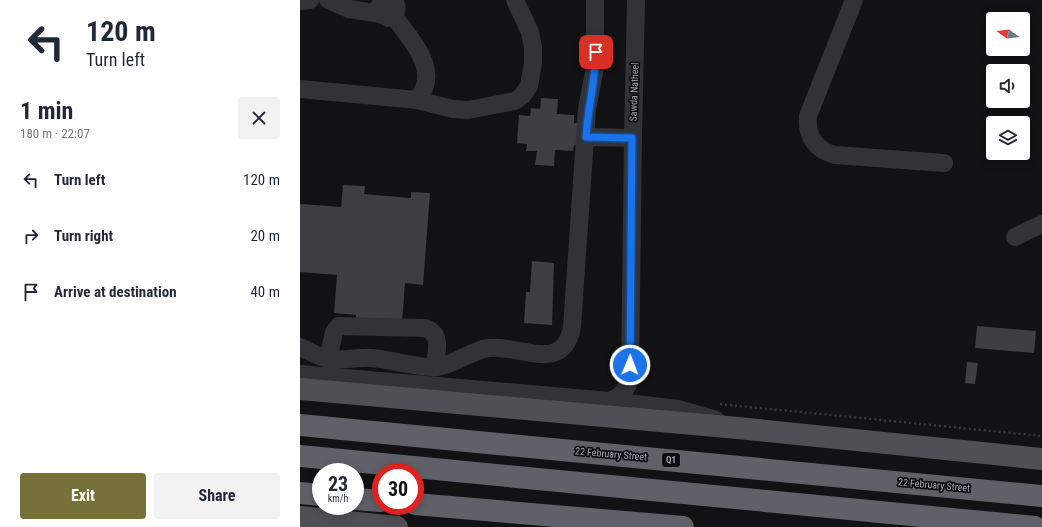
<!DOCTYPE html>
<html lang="en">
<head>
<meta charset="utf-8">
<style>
	body { margin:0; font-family:"Roboto Condensed",sans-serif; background:#f2f2f3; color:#1f2937; height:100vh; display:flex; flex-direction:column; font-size:15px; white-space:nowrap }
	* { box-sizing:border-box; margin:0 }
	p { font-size:13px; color:#747a83 }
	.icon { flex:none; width:22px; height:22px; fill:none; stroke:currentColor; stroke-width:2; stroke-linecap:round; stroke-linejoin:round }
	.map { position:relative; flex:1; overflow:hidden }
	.details { display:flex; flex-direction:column; background:#fff; width:300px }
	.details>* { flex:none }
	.guide { background:#fff; color:#1f2937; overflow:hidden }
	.needle { width:26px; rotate:285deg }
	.fabs { position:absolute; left:686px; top:12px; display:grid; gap:8px }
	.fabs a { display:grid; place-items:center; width:44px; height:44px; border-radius:4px; background:#fff; box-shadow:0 2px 10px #0003; font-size:20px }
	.speed { position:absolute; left:12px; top:463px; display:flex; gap:8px; font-size:20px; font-weight:700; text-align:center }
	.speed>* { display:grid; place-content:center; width:52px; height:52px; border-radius:50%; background:#fff; box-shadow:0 2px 10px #0003; line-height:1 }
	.speed small { font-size:10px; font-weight:400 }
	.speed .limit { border:6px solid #d22; background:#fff; color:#111 }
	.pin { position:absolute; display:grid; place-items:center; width:34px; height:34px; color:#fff; margin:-17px; border-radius:8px; box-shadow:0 2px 6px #0006 }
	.me { position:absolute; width:44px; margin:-22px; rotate:1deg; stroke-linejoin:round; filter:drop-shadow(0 0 3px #0008) }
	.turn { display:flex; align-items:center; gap:14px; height:84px; padding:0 20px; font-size:18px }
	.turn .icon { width:52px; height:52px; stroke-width:2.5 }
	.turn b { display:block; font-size:28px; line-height:34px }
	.round { display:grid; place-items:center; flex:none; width:42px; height:42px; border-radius:4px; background:#f2f2f3 }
	.summary { display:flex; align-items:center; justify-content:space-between; height:68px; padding:0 20px }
	h1 { font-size:24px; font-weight:700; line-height:30px }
	.button { display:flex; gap:8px; margin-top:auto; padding:8px 20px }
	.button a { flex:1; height:46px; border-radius:4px; background:#767139; color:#fff; font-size:16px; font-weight:700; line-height:46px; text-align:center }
	.button a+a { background:#f2f2f3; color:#1f2937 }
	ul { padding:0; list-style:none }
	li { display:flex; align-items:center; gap:12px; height:56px; padding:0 20px }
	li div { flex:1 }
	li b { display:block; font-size:15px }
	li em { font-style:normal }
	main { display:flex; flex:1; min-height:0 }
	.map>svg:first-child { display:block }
	.building { fill:#3e3e43 }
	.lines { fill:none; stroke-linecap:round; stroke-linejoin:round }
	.path { stroke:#39393e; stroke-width:2.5; stroke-dasharray:2 3; stroke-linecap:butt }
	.minor { stroke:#333337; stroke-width:18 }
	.major { stroke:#4f4f56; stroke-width:22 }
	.highway { stroke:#5f6068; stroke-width:22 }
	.route-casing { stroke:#114b97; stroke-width:10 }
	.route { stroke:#1a73e8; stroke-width:7 }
	.labels { text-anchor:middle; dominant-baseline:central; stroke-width:3.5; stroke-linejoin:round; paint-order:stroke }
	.shield { fill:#0d0c0e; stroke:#777881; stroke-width:1 }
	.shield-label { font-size:9px; font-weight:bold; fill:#a4a6b2 }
	.street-label { font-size:10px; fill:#a4a6b2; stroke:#0d0c0e }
</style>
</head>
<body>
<main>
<section class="details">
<div class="guide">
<div class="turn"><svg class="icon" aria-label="left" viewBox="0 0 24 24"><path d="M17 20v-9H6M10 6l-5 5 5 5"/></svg><div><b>120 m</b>Turn left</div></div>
</div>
<div class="summary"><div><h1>1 min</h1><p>180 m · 22:07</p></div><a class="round"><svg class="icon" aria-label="close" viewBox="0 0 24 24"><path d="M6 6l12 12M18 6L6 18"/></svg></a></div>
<ul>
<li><svg class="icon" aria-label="left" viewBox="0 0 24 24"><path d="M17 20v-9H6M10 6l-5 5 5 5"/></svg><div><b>Turn left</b></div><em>120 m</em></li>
<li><svg class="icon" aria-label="right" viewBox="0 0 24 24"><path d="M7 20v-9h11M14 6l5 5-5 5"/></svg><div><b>Turn right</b></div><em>20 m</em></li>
<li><svg class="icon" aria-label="arrive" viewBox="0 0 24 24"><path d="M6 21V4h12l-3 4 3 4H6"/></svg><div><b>Arrive at destination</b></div><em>40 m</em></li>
</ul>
<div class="button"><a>Exit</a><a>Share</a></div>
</section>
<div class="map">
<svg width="742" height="527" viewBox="0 0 742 527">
	<rect width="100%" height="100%" fill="#121113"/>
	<path class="building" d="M 241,98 L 258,99 L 257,114 L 274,115 L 274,123 L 281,123 L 279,146 L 274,145 L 273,151 L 255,150 L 254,166 L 235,165 L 237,151 L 226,151 L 227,144 L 217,143 L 219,115 L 230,116 L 231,108 L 240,109 Z
		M 43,185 L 65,186 L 64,194 L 111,198 L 111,192 L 130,193 L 123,285 L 105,283 L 102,323 L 56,320 L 56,315 L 34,313 L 37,275 L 0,272 L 0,204 L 41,207 Z
		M 232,261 L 254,263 L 252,325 L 224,323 L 226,292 L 230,292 Z
		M 677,326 L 736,331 L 734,353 L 675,348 Z
		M 667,362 L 678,363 L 675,384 L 665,383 Z"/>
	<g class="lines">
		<path class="path" d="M 420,404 L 742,436"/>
		<path class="minor" d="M 28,0 L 49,9 L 81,14
			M 83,0 L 79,7 L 81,14 L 88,18 L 94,16 C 97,10 98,5 93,0
			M 554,0 L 508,116 C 506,136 516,150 535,155 L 644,163
			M 0,1 L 10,0
			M 94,16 C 111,41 142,70 117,100
			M 0,89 L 117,100 L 153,109 L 168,110 L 215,101 L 222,96 L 229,86 L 233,63 L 233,47 L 230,32 L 215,0
			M 286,137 L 333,138
			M 715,237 L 742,224
			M 0,347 C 9,351 19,357 28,359 C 42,361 57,357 71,358 C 91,359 119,369 137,367 C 157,364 170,351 188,348 C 220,344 263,375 272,327 L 287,109 L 295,68 L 295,0
			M 28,359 L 34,332 L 39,326 L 125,328 C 143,334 136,352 135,367
			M 0,374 L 310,401 L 378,409 L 416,420
			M 310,401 C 322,396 328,389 330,377 L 333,138 L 336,0"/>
		<path class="major" d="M 0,389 L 438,428 L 742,459
			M 0,517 L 97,527"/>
		<path class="highway" d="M 0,425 L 742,496
			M 0,456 L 735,527
			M 0,493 L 21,495
			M 55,499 L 81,501
			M 115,504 L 383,527"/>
	</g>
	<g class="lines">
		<defs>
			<path id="route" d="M 296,52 C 295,81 288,108 286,137 L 332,138 L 330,365"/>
		</defs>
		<use href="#route" class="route-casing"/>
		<use href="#route" class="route"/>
	</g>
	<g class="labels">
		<rect class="shield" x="362" y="453" width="18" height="14" rx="3"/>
		<g class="shield-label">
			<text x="371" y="460">Q1</text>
		</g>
		<g class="street-label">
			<text transform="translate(334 92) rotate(-88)">Sawda Natheel</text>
			<text transform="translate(311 454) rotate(5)">22 February Street</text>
			<text transform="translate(634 485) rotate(5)">22 February Street</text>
		</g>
	</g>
</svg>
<div class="fabs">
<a><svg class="needle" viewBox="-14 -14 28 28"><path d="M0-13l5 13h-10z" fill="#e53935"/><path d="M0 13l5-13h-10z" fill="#747a83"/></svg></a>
<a><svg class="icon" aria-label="sound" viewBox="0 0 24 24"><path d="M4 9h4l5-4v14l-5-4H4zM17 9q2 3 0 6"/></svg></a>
<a><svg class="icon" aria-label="layers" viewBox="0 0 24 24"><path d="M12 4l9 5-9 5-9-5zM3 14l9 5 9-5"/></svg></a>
</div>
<div class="speed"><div>23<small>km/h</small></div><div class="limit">30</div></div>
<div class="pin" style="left:296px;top:52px;background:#d93025"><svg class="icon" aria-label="arrive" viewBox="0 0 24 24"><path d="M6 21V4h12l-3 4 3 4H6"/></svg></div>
<svg class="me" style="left:330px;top:365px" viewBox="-20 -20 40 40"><circle r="17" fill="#1a73e8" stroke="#fff" stroke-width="3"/><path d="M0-11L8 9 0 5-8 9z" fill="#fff"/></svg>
</div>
</main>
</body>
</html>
